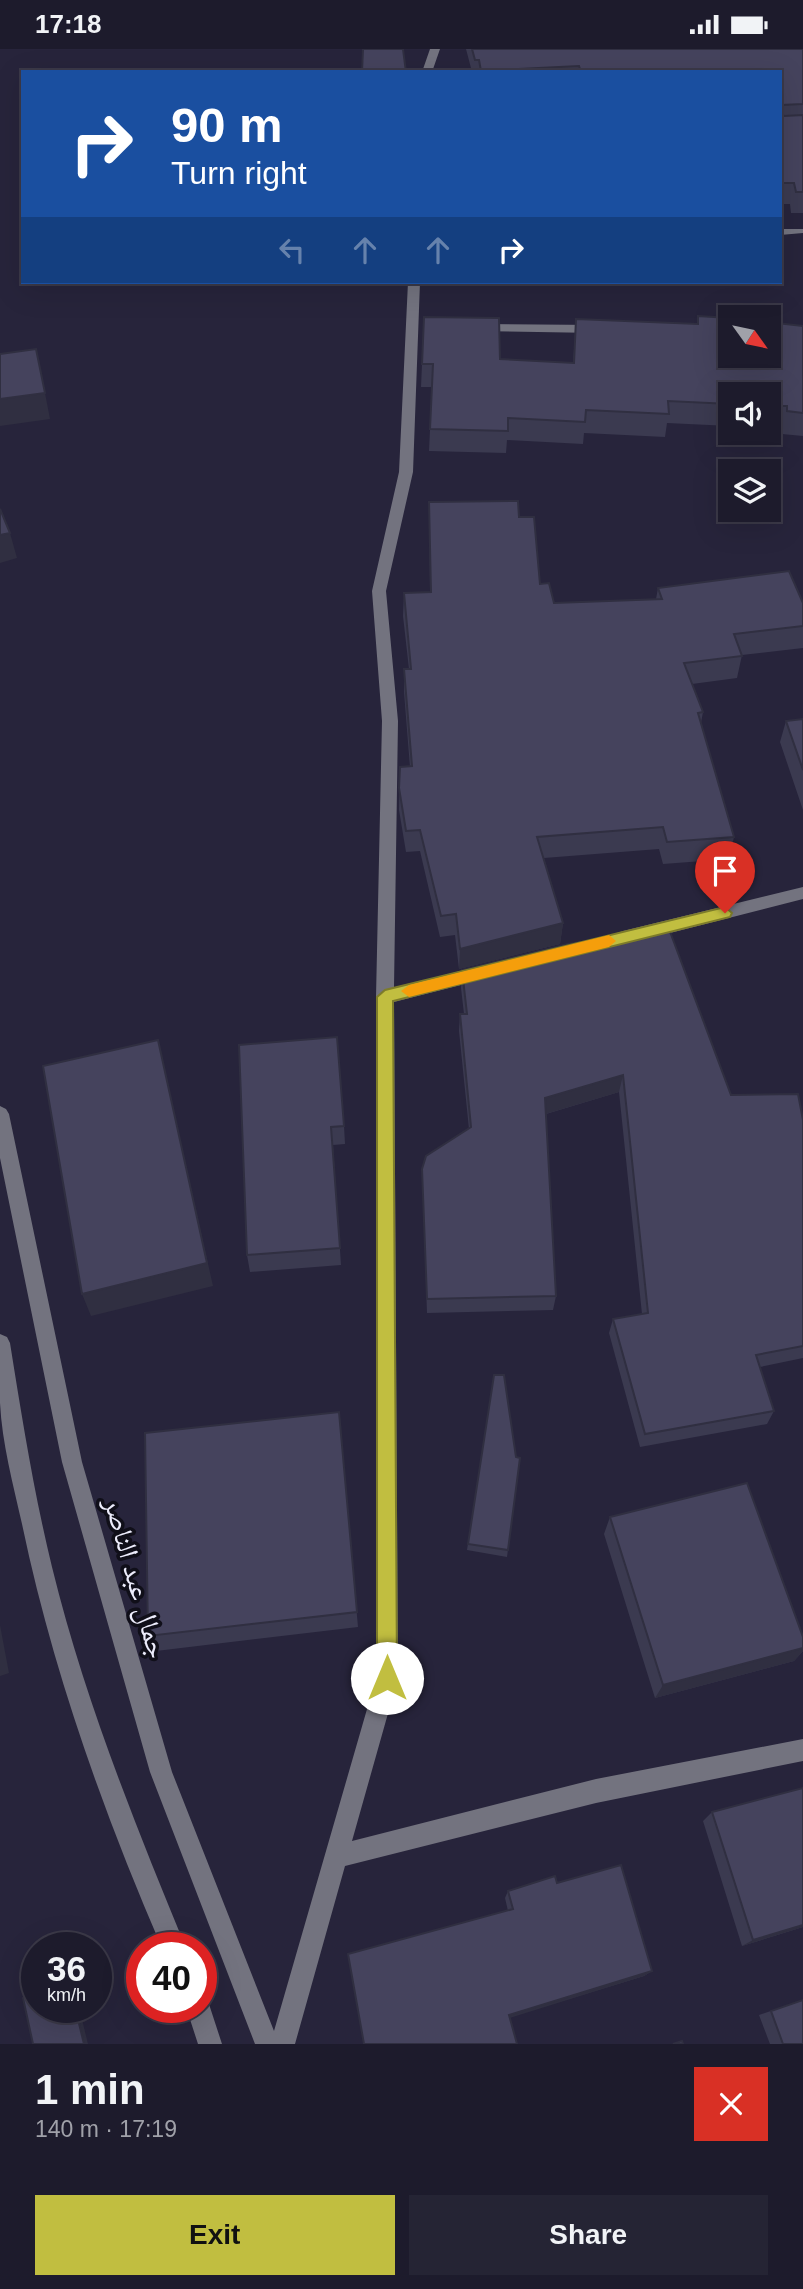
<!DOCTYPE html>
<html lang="en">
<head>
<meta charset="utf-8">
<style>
	body { margin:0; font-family:Helvetica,"Noto Naskh Arabic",sans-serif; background:#252434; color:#f1f3f6; height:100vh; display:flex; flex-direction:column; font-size:26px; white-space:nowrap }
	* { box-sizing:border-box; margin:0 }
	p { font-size:23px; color:#a0a1a9 }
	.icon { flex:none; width:38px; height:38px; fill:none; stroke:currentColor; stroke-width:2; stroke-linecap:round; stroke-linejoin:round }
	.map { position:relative; height:1995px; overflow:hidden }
	.sheet { display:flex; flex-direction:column; background:#1d1b2c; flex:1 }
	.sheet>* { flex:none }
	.top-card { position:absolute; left:21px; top:21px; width:761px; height:214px; border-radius:0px; box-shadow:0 7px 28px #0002,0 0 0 2px #3b3948; background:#1a4fa0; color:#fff; overflow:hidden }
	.needle { width:46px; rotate:123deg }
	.buttons { position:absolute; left:718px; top:256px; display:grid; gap:14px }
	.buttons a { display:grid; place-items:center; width:63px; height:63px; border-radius:0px; background:#1d1b2c; box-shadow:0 7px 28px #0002,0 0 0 2px #3b3948; font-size:35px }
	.speed { position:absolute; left:21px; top:1883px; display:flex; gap:14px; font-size:35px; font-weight:700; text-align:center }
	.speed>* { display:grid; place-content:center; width:91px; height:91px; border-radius:50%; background:#1d1b2c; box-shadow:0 7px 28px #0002,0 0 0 2px #3b3948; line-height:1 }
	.speed small { font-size:18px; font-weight:400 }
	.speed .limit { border:10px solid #d22; background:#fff; color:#111 }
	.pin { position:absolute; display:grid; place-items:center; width:60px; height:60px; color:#fff; margin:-72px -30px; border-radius:50% 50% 50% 0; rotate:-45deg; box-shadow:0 0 7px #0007 }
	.pin .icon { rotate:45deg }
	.me { position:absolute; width:77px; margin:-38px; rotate:0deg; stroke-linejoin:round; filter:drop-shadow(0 0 5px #0008) }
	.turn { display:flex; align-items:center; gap:24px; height:147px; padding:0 35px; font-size:32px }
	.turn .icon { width:91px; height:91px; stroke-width:2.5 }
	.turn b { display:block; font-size:49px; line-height:60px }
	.lanes { display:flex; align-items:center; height:66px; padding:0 35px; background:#0003; justify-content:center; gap:35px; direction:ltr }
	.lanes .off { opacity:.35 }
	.round { display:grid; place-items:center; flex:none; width:74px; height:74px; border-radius:0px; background:#252434 }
	.headline { display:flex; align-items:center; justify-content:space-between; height:119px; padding:0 35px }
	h1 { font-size:42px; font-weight:700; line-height:52px }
	.primary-button { display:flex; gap:14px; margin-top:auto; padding:14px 35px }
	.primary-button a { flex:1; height:80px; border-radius:0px; background:#c1be40; color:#111; font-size:28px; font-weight:700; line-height:80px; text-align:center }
	.primary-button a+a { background:#252434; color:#f1f3f6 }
	.status { display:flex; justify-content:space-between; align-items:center; height:49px; padding:0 35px; background:#1d1b2c; direction:ltr }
	.status svg { height:19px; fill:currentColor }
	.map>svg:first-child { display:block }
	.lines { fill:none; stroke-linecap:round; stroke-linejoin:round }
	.minor { fill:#73737f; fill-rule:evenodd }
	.wall { fill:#3b3a50 }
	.shaded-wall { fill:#302f41 }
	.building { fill:#45435d; stroke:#302f41; stroke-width:2 }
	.route { fill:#c1be40; stroke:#7d7c2a; stroke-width:2 }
	.slow { fill:#f59e0b }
	.labels { text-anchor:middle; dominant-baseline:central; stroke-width:7; stroke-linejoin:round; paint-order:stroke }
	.near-street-label { font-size:28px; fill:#ededfc; stroke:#100f19 }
</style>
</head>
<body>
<div class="status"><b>17:18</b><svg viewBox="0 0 49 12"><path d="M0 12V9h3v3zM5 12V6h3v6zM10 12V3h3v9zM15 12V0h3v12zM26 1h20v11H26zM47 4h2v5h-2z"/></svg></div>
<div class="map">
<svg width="803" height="1995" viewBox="0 0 803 1995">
	<rect width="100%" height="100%" fill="#27243b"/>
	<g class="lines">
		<path class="minor" d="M 430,0 L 440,0 L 432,23 L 422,23 Z
			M 780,180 L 803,180 L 803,184 L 780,186 Z
			M 408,233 L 420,233 L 413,423 L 386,542 L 398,672 L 394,939 L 484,916 L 490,918 L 492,923 L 490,928 L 484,930 L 394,953 L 398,1629 L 352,1792 L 596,1730 L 803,1690 L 803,1712 L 596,1754 L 345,1817 L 295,1995 L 255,1995 L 150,1723 L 62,1413 L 0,1109 L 0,1057 L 6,1060 L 9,1065 L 82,1413 L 172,1723 L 274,1982 L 376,1629 L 376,948 L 382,672 L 372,542 L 399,423 Z
			M 478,275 L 597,276 L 603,280 L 597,284 L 474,282 L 472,279 Z
			M 803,838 L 803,850 L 623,896 L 617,894 L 615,889 L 617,884 L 623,882 Z
			M 0,1285 L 7,1288 L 10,1294 C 22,1369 34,1444 52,1518 C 84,1649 135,1775 186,1899 L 162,1899 C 103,1763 52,1619 22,1475 C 13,1435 2,1394 0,1354 C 0,1331 0,1308 0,1285 Z
			M 201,1947 L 207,1949 L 222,1995 L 198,1995 L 186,1958 L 201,1958 Z"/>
	</g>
	<path class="wall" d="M 466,0 L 803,0 L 803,164 L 791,164 L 790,155 L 780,155 L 780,23 L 472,23 Z
		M 698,267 L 803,277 L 803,387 L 782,385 L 782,380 L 768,379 L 768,345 L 730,345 L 730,377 L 667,374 L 665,388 L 584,384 L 583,395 L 507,391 L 506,404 L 429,402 L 432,338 L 421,338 L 422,315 L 500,310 L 573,314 L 576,270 L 697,275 Z
		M 429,453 L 519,468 L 540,535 L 554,554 L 656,550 L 658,539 L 803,554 L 803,599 L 742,606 L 737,629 L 692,635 L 703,663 L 701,674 L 734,788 L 729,810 L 663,815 L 659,800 L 544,809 L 563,874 L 560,895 L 459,920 L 455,886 L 440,888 L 420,802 L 406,803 L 399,761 L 400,718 L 410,718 L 404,643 L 404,620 L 409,620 L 403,567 L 404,544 L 430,543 Z
		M 803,670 L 803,761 L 780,693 L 786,672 Z
		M 462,921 L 731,1046 L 803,1071 L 803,1309 L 760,1318 L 774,1362 L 767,1375 L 640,1398 L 609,1284 L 613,1270 L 642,1265 L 619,1043 L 546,1065 L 556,1247 L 553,1261 L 427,1264 L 422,1120 L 469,1080 L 459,982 L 460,965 L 464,965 L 461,939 Z
		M 239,996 L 344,1077 L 345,1095 L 333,1096 L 341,1216 L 250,1223 L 247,1206 Z
		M 494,1326 L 516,1408 L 520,1409 L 507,1508 L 467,1501 Z
		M 339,1363 L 358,1578 L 156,1602 L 148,1587 Z
		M 610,1468 L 803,1588 L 803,1602 L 794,1612 L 655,1649 L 604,1485 Z
		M 712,1763 L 803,1878 L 742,1897 L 703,1772 Z
		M 557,1834 L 652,1922 L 644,1927 L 510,1968 L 364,1995 L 508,1862 L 505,1849 L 508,1842 Z
		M 803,1951 L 803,1995 L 770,1995 L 759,1966 Z"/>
	<path class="shaded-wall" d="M 45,344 L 50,370 L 0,377 L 0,350 Z
		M 10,484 L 17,509 L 0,514 L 0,486 Z
		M 563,874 L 560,895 L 459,920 L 460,900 Z
		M 158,991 L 213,1237 L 91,1267 L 82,1245 Z
		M 623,1026 L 619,1043 L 542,1066 L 545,1049 Z
		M 0,1576 L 9,1624 L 0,1627 Z
		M 803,1599 L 803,1602 L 794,1612 L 655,1649 L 663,1636 Z
		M 803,1876 L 803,1878 L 742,1897 L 753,1891 Z
		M 652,1922 L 644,1927 L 506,1970 L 509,1966 Z
		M 75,1958 L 79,1958 L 88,1995 L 84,1995 Z"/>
	<path class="building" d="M 363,0 L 403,0 L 406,23 L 362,23 Z
		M 472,0 L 803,0 L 803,55 L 782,56 L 781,64 L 784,67 L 803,66 L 803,143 L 796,143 L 794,134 L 780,134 L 780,23 L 581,23 L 579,17 L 481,22 L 479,11 L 475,11 Z
		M 698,267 L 730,269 L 730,306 L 768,306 L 768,273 L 803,277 L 803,364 L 787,362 L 787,357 L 768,357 L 768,345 L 730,345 L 730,355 L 668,352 L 669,365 L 586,361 L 585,373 L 508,369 L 508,382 L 430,380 L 433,315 L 422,315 L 424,268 L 499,269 L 500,310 L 574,314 L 576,270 L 698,275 Z
		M 36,300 L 45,344 L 0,350 L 0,305 Z
		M 518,452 L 519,468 L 534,468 L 540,535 L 549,534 L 554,554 L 662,550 L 658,539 L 789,522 L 803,554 L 803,577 L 734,585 L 742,607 L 684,614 L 703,663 L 698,664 L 734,788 L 667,793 L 663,778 L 537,788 L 563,874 L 460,900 L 456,865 L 441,867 L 420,781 L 406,782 L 399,739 L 400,718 L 412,717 L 404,620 L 411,620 L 404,544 L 431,543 L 429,453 Z
		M 0,460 L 10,484 L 0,486 Z
		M 803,670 L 803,721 L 786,672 Z
		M 669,880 L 731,1046 L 798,1045 L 803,1071 L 803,1297 L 756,1306 L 774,1362 L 645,1385 L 613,1270 L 648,1264 L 623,1026 L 545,1049 L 556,1247 L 427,1250 L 422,1120 L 426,1107 L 471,1078 L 460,965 L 467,965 L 462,921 L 568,895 Z
		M 337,988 L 344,1077 L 331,1078 L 340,1199 L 247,1206 L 239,996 Z
		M 158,991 L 207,1214 L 82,1245 L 43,1017 Z
		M 494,1326 L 504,1326 L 516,1408 L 520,1409 L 508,1501 L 468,1495 Z
		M 339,1363 L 357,1563 L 148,1587 L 145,1384 Z
		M 747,1434 L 803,1588 L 803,1599 L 663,1636 L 610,1468 Z
		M 803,1739 L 803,1876 L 753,1891 L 712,1763 Z
		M 621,1816 L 652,1922 L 509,1966 L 517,1995 L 364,1995 L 348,1905 L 513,1860 L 508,1842 L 555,1827 L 557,1834 Z
		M 37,1943 L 37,1958 L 75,1958 L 84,1995 L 33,1995 L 23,1949 Z
		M 803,1951 L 803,1995 L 783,1995 L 771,1962 Z
		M 682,1992 L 683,1995 L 673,1995 Z"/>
	<path class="route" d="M 725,858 L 732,864 L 730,868 L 393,952 L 397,1629 L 394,1636 L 387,1639 L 380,1636 L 377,1629 L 377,948 L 385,941 Z"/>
	<path class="slow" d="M 609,886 L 616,892 L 609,898 L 409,948 L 401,942 L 409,936 Z"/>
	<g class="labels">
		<g class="near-street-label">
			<text transform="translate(136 1529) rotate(74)">جمال عبد الناصر</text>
		</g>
	</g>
</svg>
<div class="buttons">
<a><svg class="needle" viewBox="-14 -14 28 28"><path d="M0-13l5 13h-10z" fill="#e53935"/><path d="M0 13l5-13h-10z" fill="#a0a1a9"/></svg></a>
<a><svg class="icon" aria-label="sound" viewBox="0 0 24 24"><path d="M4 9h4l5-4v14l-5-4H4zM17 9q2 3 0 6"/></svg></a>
<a><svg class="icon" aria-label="layers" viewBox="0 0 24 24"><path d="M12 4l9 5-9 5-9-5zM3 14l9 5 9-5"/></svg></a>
</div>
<div class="speed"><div>36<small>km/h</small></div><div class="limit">40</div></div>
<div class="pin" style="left:725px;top:864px;background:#d93025"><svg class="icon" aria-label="arrive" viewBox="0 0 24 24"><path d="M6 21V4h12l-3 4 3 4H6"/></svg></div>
<svg class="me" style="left:387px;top:1629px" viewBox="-20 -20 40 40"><circle r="19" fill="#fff"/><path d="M0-13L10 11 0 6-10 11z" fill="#c1be40"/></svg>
<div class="top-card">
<div class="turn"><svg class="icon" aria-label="right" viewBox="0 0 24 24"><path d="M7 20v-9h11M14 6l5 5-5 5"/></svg><div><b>90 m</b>Turn right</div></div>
<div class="lanes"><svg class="icon off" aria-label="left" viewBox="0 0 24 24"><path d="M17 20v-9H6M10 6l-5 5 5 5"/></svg><svg class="icon off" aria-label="ahead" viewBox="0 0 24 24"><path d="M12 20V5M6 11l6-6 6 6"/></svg><svg class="icon off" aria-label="ahead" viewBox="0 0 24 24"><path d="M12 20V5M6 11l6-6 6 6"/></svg><svg class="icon" aria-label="right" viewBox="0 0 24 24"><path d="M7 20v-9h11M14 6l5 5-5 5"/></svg></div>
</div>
</div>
<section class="sheet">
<div class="headline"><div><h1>1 min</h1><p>140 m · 17:19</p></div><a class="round" style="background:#d93025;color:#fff"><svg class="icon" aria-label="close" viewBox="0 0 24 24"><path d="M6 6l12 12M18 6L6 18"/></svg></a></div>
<div class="primary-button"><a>Exit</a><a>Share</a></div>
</section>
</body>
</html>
